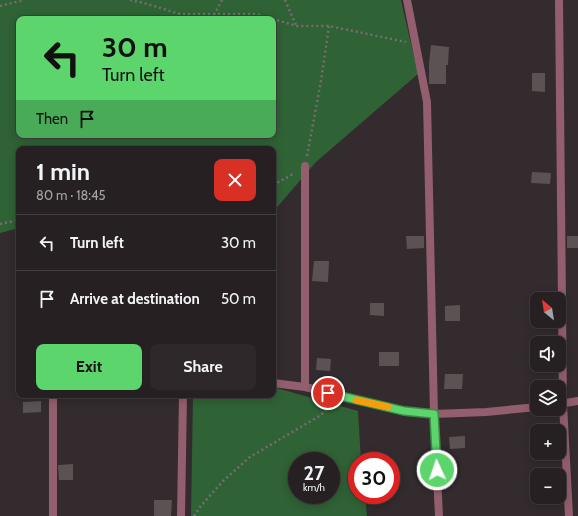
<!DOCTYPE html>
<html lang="en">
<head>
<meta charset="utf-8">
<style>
	body { margin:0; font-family:Cabin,sans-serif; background:#2e282a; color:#f1f3f6; height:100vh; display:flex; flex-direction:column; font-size:15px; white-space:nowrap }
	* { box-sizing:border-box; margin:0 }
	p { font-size:13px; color:#a4a3a5 }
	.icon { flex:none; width:22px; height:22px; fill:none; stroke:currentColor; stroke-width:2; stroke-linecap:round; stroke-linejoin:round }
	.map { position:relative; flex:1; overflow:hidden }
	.panel { position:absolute; left:16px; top:146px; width:260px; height:252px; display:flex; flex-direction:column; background:#262022; border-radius:8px; box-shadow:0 2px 10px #0003,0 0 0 1px #423e40 }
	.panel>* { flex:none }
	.top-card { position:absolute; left:16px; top:16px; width:260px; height:122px; border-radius:8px; box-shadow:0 2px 10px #0003,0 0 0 1px #423e40; background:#5cd56d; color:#111; overflow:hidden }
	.needle { width:26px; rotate:330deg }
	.tools { position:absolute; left:530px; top:292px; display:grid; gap:8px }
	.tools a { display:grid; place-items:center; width:36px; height:36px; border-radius:8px; background:#262022; box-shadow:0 2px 10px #0003,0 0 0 1px #423e40; font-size:20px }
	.speed { position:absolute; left:288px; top:452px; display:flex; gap:8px; font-size:20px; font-weight:700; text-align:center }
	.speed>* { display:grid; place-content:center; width:52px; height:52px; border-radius:50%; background:#262022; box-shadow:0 2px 10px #0003,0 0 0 1px #423e40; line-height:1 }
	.speed small { font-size:10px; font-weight:400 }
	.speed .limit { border:6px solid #d22; background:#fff; color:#111 }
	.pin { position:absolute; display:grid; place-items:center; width:34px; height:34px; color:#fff; margin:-17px; border:2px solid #fff; border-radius:50%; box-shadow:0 1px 4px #0007 }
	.me { position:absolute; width:44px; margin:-22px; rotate:357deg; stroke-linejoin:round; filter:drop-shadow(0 0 3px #0008) }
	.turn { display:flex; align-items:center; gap:14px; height:84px; padding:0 20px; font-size:18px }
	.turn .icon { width:52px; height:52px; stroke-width:2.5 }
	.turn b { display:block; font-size:28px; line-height:34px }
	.then { display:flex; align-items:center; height:38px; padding:0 20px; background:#0003; gap:8px; font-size:15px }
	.round { display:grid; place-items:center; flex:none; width:42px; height:42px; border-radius:8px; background:#2e282a }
	.summary { display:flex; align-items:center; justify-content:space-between; height:68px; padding:0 20px }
	h1 { font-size:24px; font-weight:700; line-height:30px }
	.action { display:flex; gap:8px; margin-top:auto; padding:8px 20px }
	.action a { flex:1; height:46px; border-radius:8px; background:#5cd56d; color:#111; font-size:16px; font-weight:700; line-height:46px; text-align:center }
	.action a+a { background:#2e282a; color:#f1f3f6 }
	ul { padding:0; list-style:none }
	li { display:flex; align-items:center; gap:12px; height:56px; padding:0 20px; border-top:1px solid #423e40 }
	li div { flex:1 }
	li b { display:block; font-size:15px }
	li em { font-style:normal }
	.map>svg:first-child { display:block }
	.green { fill:#2f6235; fill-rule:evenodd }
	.building { fill:#5b5254 }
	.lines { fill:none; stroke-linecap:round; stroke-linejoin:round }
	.path { stroke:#766e70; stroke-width:2.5; stroke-dasharray:2 3; stroke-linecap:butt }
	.minor { stroke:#935e6d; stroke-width:8 }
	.route-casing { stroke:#3c8a47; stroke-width:10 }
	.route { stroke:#5cd56d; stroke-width:7 }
	.slow { stroke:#f59e0b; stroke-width:7 }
</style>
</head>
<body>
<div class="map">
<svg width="578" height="516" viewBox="0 0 578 516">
	<rect width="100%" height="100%" fill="#332b2d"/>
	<path class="green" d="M 0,0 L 401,0 L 418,74 L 316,162 L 273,212 L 273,149 L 19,149 L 19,228 L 0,233 ZM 19,19 L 273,19 L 273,135 L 19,135 Z
		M 273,387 L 358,411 L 361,461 L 357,461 L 357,495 L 365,495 L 367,516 L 191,516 L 193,395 L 273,395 ZM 297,461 L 331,461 L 331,495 L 297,495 Z"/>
	<path class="building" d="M 431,45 L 449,47 L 448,65 L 446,65 L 446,84 L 429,84 L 429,63 Z
		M 532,73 L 545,73 L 545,92 L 532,91 Z
		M 532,172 L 551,173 L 550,184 L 531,183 Z
		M 406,236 L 424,236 L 424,248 L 407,249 Z
		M 567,236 L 578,236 L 578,248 L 567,248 Z
		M 314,261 L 329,261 L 328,282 L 312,281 Z
		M 370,303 L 384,303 L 384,316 L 370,315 Z
		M 460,305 L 460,321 L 445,321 L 445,306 Z
		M 379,352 L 399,352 L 399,366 L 379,366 Z
		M 317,358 L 331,359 L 330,371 L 316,370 Z
		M 445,374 L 463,374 L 462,389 L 444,389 Z
		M 41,401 L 41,412 L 23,413 L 23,402 Z
		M 465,436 L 465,448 L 450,449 L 449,437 Z
		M 73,464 L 73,480 L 59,480 L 58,465 Z
		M 154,500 L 172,500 L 171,516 L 154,516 Z"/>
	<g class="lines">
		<path class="path" d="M 130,0 L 144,3 L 180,14 L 256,14 L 297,26 L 329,26 L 406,42
			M 285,0 L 296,25
			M 0,6 L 24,0
			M 214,15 L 222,0
			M 307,156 L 321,81 L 329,26
			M 273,185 L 295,173
			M 0,224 L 19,220
			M 194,516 L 200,507 L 223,481 L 250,457 L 321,415 L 332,404"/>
		<path class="minor" d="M 407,0 L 427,102 L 434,414 L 439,516
			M 559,0 L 563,404 L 569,516
			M 273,383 L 305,387 L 404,411 L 434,414 L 486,412 L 537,407
			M 305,387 L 305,166
			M 559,404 L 578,401
			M 53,516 L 53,395
			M 181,516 L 183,395"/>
	</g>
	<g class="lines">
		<defs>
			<path id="route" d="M 328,393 L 404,411 L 434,414 L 437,470"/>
		</defs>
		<use href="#route" class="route-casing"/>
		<use href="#route" class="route"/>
		<path class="slow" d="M 356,400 L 388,407"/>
	</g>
</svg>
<div class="tools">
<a><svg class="needle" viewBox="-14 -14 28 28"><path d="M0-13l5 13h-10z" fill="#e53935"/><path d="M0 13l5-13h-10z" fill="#a4a3a5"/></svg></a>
<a><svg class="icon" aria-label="sound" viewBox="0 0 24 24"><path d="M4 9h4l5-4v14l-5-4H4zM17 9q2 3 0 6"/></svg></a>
<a><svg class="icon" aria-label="layers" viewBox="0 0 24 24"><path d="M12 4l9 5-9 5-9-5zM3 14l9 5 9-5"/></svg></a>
<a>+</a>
<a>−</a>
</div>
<div class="speed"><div>27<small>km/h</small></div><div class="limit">30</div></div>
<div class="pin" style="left:328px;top:393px;background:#d93025"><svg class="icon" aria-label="arrive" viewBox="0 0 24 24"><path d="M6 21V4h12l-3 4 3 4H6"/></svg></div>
<svg class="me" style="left:437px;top:470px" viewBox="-20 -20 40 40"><circle r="17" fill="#5cd56d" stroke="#fff" stroke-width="3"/><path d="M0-11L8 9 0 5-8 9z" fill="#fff"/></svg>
<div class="top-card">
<div class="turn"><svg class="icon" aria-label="left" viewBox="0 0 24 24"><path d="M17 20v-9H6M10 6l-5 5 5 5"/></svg><div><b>30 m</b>Turn left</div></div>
<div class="then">Then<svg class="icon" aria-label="arrive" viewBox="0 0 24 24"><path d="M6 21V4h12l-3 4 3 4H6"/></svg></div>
</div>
<section class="panel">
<div class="summary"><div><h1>1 min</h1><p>80 m · 18:45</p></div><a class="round" style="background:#d93025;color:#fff"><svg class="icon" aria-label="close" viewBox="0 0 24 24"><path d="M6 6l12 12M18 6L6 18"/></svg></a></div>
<ul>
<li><svg class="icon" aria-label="left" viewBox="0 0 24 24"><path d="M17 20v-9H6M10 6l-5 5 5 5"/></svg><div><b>Turn left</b></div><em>30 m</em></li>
<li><svg class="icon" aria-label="arrive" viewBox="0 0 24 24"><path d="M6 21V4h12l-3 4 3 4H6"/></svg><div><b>Arrive at destination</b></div><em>50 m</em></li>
</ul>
<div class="action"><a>Exit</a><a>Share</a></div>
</section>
</div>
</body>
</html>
